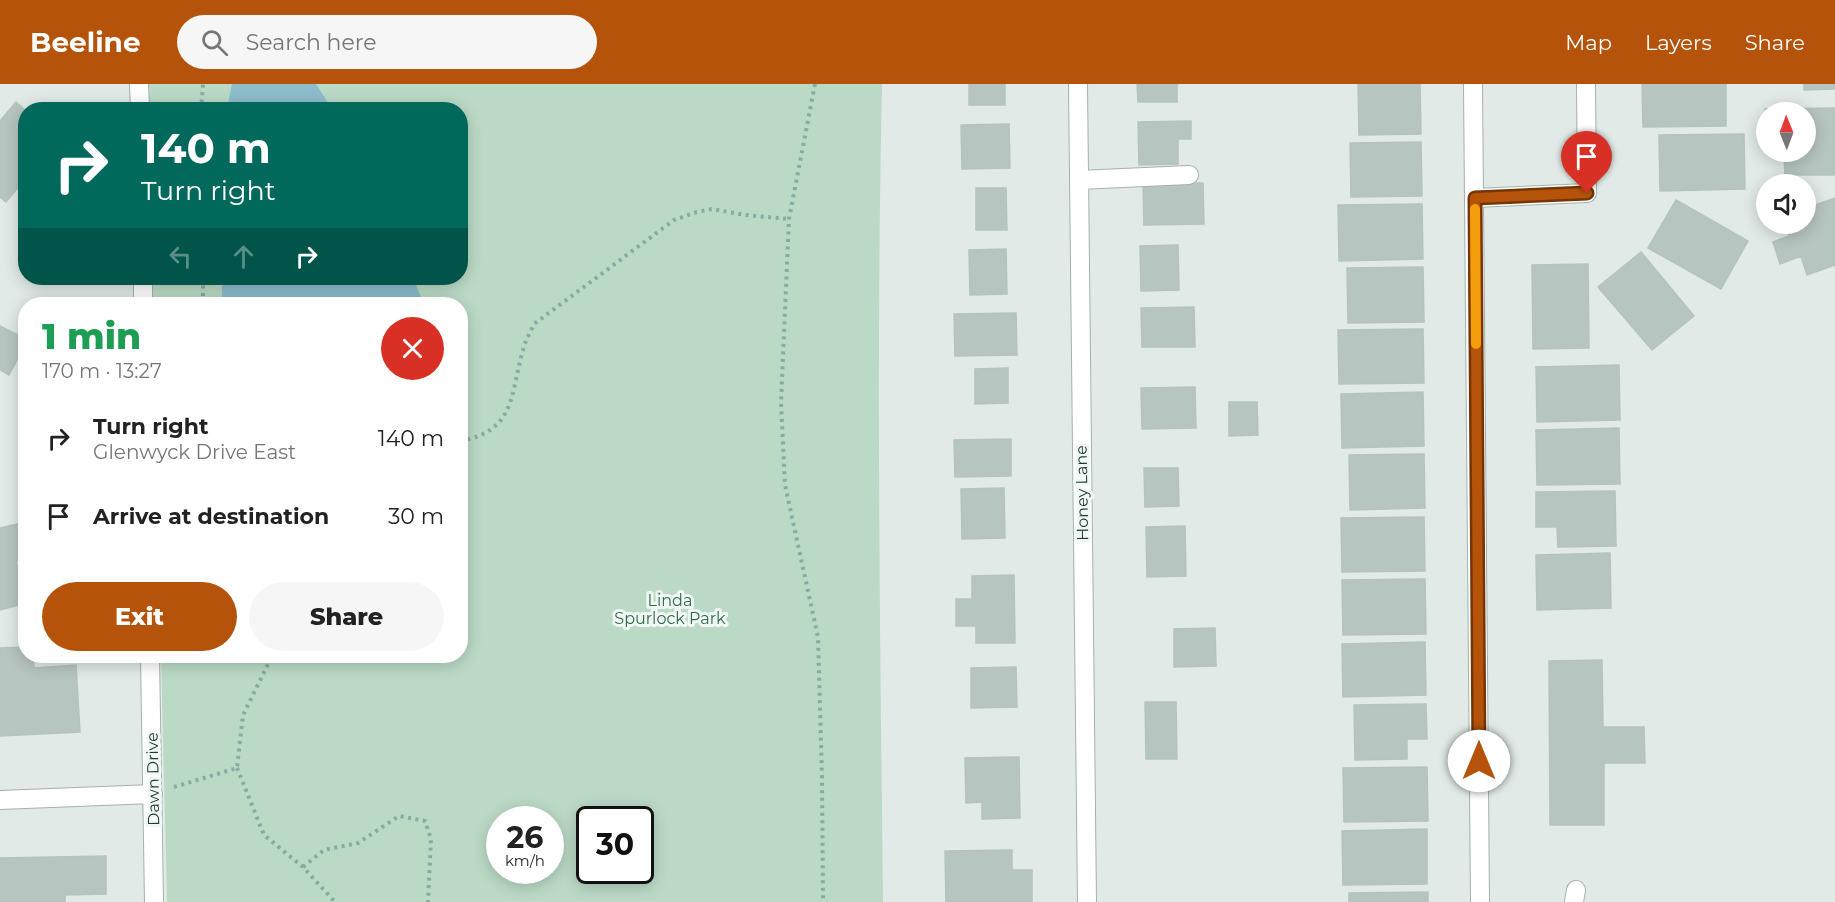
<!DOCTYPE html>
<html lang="en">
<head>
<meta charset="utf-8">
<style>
	body { margin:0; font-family:Montserrat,sans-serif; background:#f6f6f6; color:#222; height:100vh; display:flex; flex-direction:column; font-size:22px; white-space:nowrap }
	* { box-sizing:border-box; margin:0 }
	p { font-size:20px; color:#767676 }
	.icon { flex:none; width:33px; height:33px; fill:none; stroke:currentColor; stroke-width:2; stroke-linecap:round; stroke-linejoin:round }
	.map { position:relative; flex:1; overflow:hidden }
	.side { position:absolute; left:18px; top:213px; width:450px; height:366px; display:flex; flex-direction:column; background:#fff; border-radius:24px; box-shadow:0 3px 15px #0003 }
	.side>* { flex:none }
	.top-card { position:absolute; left:18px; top:18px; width:450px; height:183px; border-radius:24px; box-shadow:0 3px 15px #0003; background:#00695c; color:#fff; overflow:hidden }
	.needle { width:39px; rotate:359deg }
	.controls { position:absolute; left:1756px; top:18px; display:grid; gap:12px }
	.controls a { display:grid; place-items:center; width:60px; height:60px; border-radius:50%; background:#fff; box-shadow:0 3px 15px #0003; font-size:30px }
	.speed { position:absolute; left:486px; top:722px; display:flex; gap:12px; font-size:30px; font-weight:700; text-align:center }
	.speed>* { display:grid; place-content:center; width:78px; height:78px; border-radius:50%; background:#fff; box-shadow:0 3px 15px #0003; line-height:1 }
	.speed small { font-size:15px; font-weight:400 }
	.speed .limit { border:3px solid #111; border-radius:9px; background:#fff; color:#111 }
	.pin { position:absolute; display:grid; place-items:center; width:51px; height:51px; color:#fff; margin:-62px -26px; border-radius:50% 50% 50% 0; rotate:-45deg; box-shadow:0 0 6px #0007 }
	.pin .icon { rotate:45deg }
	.me { position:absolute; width:66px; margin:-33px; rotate:0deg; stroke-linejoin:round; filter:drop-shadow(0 0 4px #0008) }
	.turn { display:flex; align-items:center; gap:21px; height:126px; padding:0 24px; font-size:27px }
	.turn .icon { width:78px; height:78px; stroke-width:2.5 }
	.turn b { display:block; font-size:42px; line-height:51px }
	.lanes { display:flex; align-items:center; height:57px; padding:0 24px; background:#0003; justify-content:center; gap:30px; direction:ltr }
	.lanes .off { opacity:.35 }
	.round { display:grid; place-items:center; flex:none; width:63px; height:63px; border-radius:32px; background:#f6f6f6 }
	.headline { display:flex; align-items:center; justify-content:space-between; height:102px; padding:0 24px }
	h1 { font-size:36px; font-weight:800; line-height:45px; color:#1e9e55 }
	.button { display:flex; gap:12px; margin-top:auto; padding:12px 24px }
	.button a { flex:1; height:69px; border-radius:36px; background:#b45309; color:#fff; font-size:24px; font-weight:800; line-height:69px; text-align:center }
	.button a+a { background:#f6f6f6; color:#222 }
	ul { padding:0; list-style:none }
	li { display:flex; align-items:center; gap:18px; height:78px; padding:0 24px }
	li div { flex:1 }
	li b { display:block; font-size:22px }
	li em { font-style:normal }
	header { display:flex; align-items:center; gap:36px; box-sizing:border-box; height:84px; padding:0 30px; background:#b45309; color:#fff }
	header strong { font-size:28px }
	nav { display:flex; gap:33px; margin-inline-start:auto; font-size:21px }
	.search { width:420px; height:54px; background:#f6f6f6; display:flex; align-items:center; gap:15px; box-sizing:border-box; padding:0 21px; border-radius:33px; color:#767676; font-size:22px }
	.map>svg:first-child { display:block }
	.green { fill:#bbdac6; fill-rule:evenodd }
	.water { fill:#8dbdcb }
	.building { fill:#b7c5c0; stroke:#b4c3be; stroke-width:1.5; fill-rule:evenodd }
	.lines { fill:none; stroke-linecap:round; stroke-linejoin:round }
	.minor-casing { stroke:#a4b2ae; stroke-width:20 }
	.path { stroke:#84aca2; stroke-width:4; stroke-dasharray:3 4.5; stroke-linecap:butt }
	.minor { stroke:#fff; stroke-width:18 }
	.route-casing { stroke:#753606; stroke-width:15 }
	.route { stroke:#b45309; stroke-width:10 }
	.slow { stroke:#f59e0b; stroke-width:10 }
	.labels { text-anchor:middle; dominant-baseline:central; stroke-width:6; stroke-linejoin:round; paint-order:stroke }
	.street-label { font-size:16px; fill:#233a35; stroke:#f1f7f5 }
	.park-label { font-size:16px; fill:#306d4d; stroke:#f1f7f5 }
</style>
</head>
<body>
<header>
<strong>Beeline</strong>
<div class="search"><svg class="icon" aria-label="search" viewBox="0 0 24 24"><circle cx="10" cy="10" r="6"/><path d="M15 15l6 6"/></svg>Search here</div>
<nav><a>Map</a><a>Layers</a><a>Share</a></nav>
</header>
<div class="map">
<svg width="1835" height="818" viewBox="0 0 1835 818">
	<rect width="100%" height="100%" fill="#e1eae7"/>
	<path class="green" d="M 147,0 L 882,0 C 876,273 880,545 883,818 L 167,818 L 161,572 L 460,572 L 460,220 L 152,220 L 152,194 L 460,194 L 460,26 L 147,25 ZM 500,735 L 550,735 L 550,786 L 500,786 ZM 590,735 L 640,735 L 640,786 L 590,786 Z"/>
	<path class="water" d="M 232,0 L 316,0 L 332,25 L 227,25 Z
		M 222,194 L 413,194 L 424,220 L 222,220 Z"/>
	<path class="building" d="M 969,0 L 1005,0 L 1005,21 L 969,21 Z
		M 1137,0 L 1177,0 L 1177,18 L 1138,18 Z
		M 1358,0 L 1420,0 L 1421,50 L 1359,51 Z
		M 1642,0 L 1726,0 L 1726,42 L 1643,43 Z
		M 1804,0 L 1835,0 L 1835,5 L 1804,6 Z
		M 16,18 L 26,27 L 26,94 L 6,118 L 0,113 L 0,37 Z
		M 1835,24 L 1835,91 L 1785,91 L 1784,68 L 1766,68 L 1765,25 ZM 1767,28 L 1806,28 L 1806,68 L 1767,68 Z
		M 1191,37 L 1191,55 L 1178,55 L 1178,80 L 1139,81 L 1138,38 Z
		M 1009,40 L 1010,84 L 962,85 L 961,41 Z
		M 1744,50 L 1745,105 L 1660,107 L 1659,51 Z
		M 1421,58 L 1422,112 L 1351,113 L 1350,59 Z
		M 1203,99 L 1204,140 L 1144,141 L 1143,100 Z
		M 976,104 L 1006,104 L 1007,146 L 976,146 Z
		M 1835,114 L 1835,181 L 1807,191 L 1801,172 L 1780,180 L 1773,158 L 1789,152 L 1785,140 L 1806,140 L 1806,124 Z
		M 1676,116 L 1748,157 L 1721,205 L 1648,164 Z
		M 1422,120 L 1423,175 L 1339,177 L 1338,121 Z
		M 1178,161 L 1179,206 L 1141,207 L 1140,162 Z
		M 1006,165 L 1007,210 L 970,211 L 969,166 Z
		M 1641,168 L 1694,232 L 1652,266 L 1598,203 Z
		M 1588,180 L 1589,264 L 1533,265 L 1532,181 Z
		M 1423,183 L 1424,238 L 1348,239 L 1347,184 Z
		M 1194,223 L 1195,263 L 1142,263 L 1141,224 Z
		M 1016,229 L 1017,271 L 955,272 L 954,230 Z
		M 0,242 L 26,255 L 26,259 L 9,291 L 0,286 Z
		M 1423,245 L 1424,299 L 1339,300 L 1338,246 Z
		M 1619,281 L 1620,336 L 1537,338 L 1536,283 Z
		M 1008,284 L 1008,319 L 975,320 L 975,285 Z
		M 1195,303 L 1196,344 L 1142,345 L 1141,304 Z
		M 1423,308 L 1424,362 L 1342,364 L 1341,310 Z
		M 1229,318 L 1257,318 L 1258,351 L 1229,352 Z
		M 1619,344 L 1620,400 L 1537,401 L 1536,346 Z
		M 1011,355 L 1011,392 L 955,393 L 954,356 Z
		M 1424,370 L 1425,424 L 1350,426 L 1349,371 Z
		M 1144,384 L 1178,384 L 1179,422 L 1145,423 Z
		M 1004,404 L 1005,454 L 962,455 L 961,405 Z
		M 1615,407 L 1616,462 L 1558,463 L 1557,443 L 1536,443 L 1536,408 Z
		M 1424,433 L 1425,487 L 1342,488 L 1341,434 Z
		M 26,438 L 26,474 L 16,477 L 26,512 L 26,519 L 0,526 L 0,444 Z
		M 1185,442 L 1186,492 L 1147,493 L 1146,443 Z
		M 1610,469 L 1611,524 L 1537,526 L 1536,471 Z
		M 1014,491 L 1015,559 L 976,559 L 976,542 L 956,542 L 956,515 L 972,515 L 972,492 Z
		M 1425,495 L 1426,550 L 1343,551 L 1342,496 Z
		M 1215,544 L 1216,582 L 1174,583 L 1174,545 Z
		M 1425,558 L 1426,611 L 1343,613 L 1342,560 Z
		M 26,563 L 26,572 L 33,572 L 34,584 L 76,581 L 80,648 L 0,652 L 0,564 Z
		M 1602,576 L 1603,643 L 1644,643 L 1645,679 L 1604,679 L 1604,741 L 1550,741 L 1549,577 Z
		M 1016,583 L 1017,623 L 971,624 L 971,584 Z
		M 1145,618 L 1176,618 L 1177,675 L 1146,675 Z
		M 1426,620 L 1427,655 L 1407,655 L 1407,675 L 1355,676 L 1354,621 Z
		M 1019,673 L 1020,734 L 982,735 L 982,718 L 966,719 L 965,674 Z
		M 1427,683 L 1428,737 L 1344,738 L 1343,684 Z
		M 1427,745 L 1427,800 L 1343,801 L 1342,747 Z
		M 1012,766 L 1012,786 L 1032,786 L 1032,818 L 946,818 L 945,767 Z
		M 106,772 L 106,810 L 65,811 L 65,818 L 0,818 L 0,774 Z
		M 1428,808 L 1428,818 L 1349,818 L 1349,809 Z"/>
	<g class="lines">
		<defs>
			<path id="minor" d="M 139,0 L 140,26
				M 1078,0 L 1087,818
				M 1473,0 L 1480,818
				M 1079,96 L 1189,91
				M 1475,114 L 1587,109 L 1586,0
				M 143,194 L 143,220
				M 150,572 L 154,818
				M 0,716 L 153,710
				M 1574,818 L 1576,806"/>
		</defs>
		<use href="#minor" class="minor-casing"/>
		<path class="path" d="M 815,0 L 789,135 L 781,319 L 785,401 L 818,553 L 822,694 L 823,818
			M 201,26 L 203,0
			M 203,194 L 203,220
			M 460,357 C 516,347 510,311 523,266 C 525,257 530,249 534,240 L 674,136 L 697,128 L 712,125 L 745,131 L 789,135
			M 237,684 L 264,751 L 303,783 L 335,818
			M 174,703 L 237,684 L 243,631 L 272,572
			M 303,783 L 324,766 L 358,759 L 399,732 L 425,737 L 431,755 L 428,818"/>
		<use href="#minor" class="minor"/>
	</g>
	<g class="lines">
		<defs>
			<path id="route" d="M 1479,677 L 1475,114 L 1587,109"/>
		</defs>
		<use href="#route" class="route-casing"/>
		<use href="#route" class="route"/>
		<path class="slow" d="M 1475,125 L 1476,260"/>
	</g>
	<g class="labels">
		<g class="street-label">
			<text transform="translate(1082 409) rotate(-91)">Honey Lane</text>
			<text transform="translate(153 695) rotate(-91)">Dawn Drive</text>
		</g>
		<g class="park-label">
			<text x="670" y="516">Linda<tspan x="670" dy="18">Spurlock Park</tspan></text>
		</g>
	</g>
</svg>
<div class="controls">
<a><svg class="needle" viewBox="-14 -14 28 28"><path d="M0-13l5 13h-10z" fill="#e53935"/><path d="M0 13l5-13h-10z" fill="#767676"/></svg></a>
<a><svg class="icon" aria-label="sound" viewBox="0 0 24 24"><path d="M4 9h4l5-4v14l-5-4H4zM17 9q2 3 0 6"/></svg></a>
</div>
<div class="speed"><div>26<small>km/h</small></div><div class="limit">30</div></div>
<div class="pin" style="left:1587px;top:109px;background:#d93025"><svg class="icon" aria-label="arrive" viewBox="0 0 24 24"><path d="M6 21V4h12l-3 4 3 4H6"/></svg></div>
<svg class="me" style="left:1479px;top:677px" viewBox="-20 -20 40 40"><circle r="19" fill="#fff"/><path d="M0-13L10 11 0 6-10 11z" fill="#b45309"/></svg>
<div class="top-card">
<div class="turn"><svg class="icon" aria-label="right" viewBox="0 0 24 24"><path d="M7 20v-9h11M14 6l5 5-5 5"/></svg><div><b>140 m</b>Turn right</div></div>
<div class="lanes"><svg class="icon off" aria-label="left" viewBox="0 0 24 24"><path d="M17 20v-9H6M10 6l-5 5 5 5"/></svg><svg class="icon off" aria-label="ahead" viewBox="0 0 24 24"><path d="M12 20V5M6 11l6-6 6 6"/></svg><svg class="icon" aria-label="right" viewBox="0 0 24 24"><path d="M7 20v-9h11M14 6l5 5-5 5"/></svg></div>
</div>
<section class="side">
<div class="headline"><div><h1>1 min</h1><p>170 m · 13:27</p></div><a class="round" style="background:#d93025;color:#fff"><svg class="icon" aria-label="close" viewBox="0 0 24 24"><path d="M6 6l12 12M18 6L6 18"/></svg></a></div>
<ul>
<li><svg class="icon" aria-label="right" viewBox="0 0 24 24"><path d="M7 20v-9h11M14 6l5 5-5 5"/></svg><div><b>Turn right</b><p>Glenwyck Drive East</p></div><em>140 m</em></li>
<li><svg class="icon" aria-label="arrive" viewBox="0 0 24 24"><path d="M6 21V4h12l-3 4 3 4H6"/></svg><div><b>Arrive at destination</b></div><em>30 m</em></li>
</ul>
<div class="button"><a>Exit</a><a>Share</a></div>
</section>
</div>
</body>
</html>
